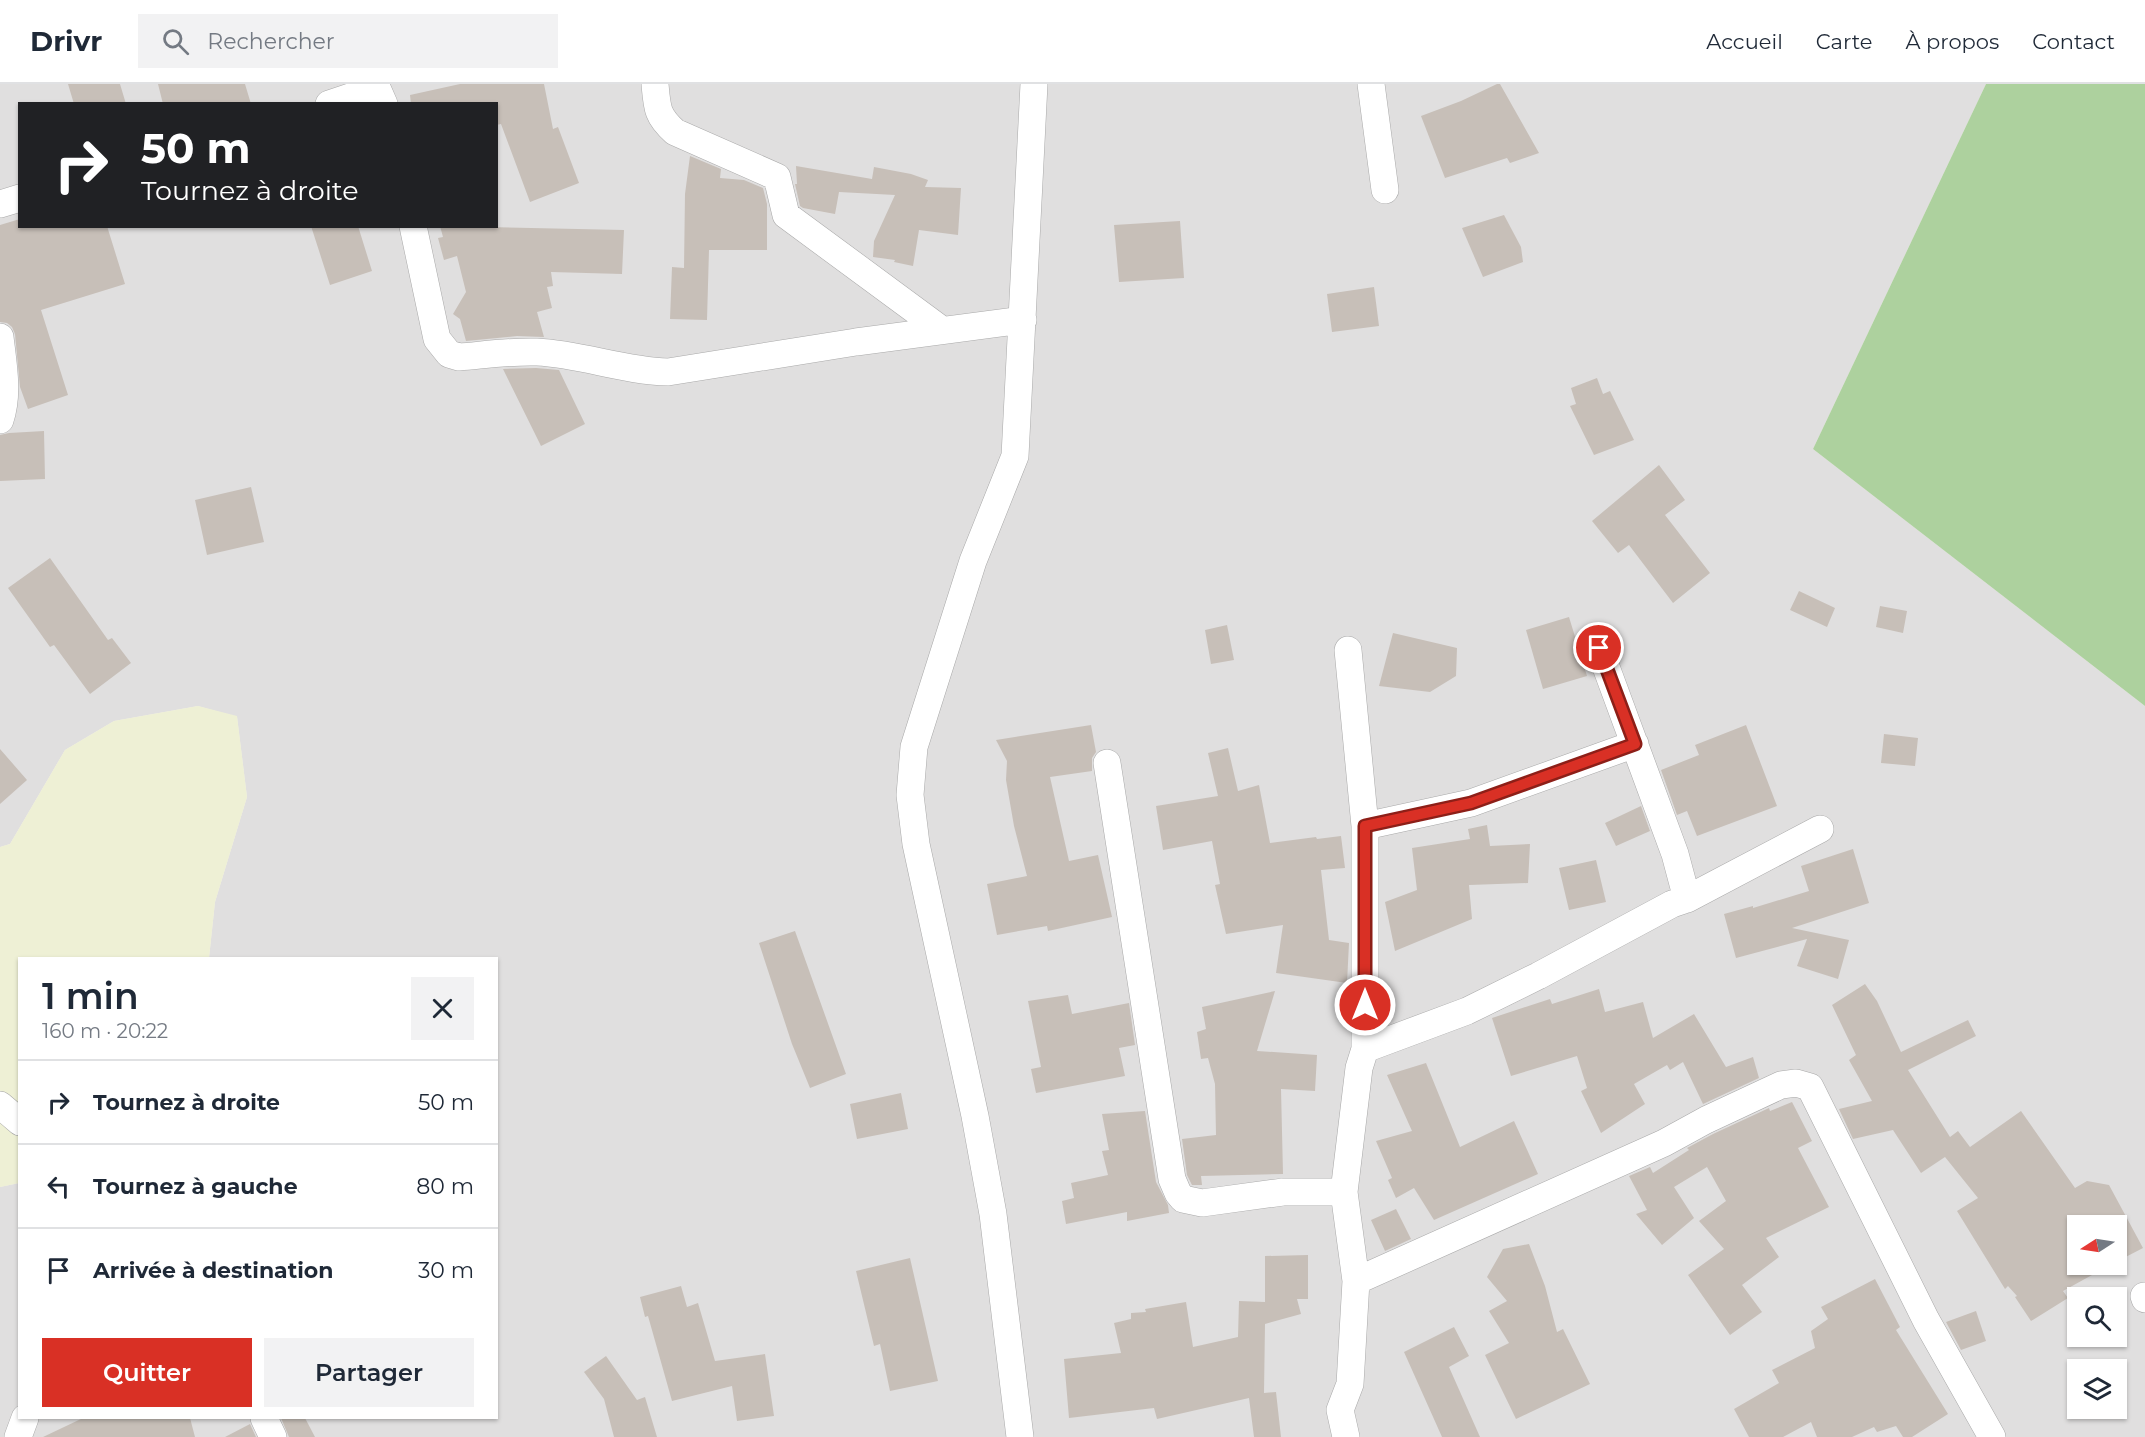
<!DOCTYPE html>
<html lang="fr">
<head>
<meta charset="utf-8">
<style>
	body { margin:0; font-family:Montserrat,sans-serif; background:#f2f2f3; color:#1f2937; height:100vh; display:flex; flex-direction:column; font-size:22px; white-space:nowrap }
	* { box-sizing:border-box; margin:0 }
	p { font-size:20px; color:#747a83 }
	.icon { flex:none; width:33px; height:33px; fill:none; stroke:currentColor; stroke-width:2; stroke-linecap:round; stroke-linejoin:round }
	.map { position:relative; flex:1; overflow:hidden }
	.panel { position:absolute; left:18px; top:873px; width:480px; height:462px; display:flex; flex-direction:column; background:#fff; border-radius:0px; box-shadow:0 2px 4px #0004 }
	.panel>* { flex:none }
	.banner { position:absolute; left:18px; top:18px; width:480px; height:126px; border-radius:0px; box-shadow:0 2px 4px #0004; background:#202124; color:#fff; overflow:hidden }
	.needle { width:39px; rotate:258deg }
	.fabs { position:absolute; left:2067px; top:1131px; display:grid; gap:12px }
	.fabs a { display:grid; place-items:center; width:60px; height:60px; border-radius:0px; background:#fff; box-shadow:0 2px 4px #0004; font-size:30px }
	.pin { position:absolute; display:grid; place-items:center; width:51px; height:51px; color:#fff; margin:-26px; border:3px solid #fff; border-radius:50%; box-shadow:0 2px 6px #0007 }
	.me { position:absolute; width:66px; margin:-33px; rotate:0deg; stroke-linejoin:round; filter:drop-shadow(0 0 4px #0008) }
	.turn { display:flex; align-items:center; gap:21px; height:126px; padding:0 24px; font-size:27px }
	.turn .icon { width:78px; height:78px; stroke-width:2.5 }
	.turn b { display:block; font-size:42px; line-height:51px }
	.round { display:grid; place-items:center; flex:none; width:63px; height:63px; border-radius:0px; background:#f2f2f3 }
	.summary { display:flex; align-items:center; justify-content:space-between; height:102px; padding:0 24px }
	h1 { font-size:36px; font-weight:600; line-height:45px }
	.cta { display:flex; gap:12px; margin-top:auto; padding:12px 24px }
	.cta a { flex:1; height:69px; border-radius:0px; background:#d93025; color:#fff; font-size:24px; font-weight:600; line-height:69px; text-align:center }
	.cta a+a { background:#f2f2f3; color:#1f2937 }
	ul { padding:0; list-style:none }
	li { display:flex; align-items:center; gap:18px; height:84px; padding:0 24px; border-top:2px solid #e0e1e3 }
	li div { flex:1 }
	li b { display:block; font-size:22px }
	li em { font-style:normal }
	header { display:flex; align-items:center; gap:36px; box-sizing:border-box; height:84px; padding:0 30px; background:#fff; border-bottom:2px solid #e0e1e3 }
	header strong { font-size:28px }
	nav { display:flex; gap:33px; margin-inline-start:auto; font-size:21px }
	.search { width:420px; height:54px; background:#f2f2f3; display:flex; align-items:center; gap:15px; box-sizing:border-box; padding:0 21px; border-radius:0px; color:#747a83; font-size:22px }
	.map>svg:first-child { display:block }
	.residential { fill:#e0dfdf; fill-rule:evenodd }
	.farmland { fill:#eef0d5 }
	.forest { fill:#add19e }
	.building { fill:#c7bfb8 }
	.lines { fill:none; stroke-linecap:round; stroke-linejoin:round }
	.street-casing { stroke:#a9a9a9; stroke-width:28 }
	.street { stroke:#fff; stroke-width:27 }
	.route-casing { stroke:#8d1f18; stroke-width:15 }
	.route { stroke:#d93025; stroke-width:10 }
</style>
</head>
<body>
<header>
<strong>Drivr</strong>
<div class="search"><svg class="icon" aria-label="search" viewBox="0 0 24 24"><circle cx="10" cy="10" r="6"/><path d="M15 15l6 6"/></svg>Rechercher</div>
<nav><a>Accueil</a><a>Carte</a><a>À propos</a><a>Contact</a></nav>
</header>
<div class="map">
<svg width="2145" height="1353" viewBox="0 0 2145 1353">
	<rect width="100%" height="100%" fill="#f2efe9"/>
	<path class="residential" d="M 0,0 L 1986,0 L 1813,365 L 2145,622 L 2145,1353 L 0,1353 L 0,1103 L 19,1099 L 20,1334 L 496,1334 L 496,874 L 209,874 L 215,818 L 247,713 L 237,633 L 198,622 L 114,637 L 65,666 L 10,760 L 0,763 ZM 20,20 L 496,20 L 496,142 L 20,142 ZM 2078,1142 L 2116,1142 L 2116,1180 L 2078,1180 ZM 2078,1214 L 2116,1214 L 2116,1252 L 2078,1252 ZM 2078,1286 L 2116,1286 L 2116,1324 L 2078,1324 Z"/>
	<path class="farmland" d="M 198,622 L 237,632 L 247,713 L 215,818 L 209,874 L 20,874 L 19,1099 L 0,1103 L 0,763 L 10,760 L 65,666 L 114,637 Z"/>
	<path class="forest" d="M 1986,0 L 2145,0 L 2145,622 L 1813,365 Z"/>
	<path class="building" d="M 68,0 L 120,0 L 126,20 L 74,20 Z
		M 158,0 L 245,0 L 251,20 L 163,20 Z
		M 460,0 L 544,0 L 553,45 L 558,43 L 579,99 L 530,118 L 501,40 L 496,41 L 496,20 L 411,20 L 410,11 Z
		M 1497,0 L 1500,0 L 1539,69 L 1510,79 L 1507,74 L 1445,94 L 1421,32 L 1461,17 Z
		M 690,72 L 721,85 L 720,94 L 744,96 L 763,104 L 767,120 L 767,166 L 709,166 L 707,236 L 670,235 L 672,183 L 684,184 L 685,110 Z
		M 796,82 L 872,95 L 874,83 L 911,90 L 928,96 L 925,103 L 961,104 L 958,151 L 919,146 L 913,182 L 894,178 L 895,176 L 873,173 L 874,157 L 895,111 L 839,108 L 835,130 L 803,124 L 800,122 L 795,100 L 797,100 Z
		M 1504,131 L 1521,163 L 1523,178 L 1483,193 L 1462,144 Z
		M 20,135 L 20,142 L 107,142 L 125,200 L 41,226 L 68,311 L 28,325 L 20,303 L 15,250 L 12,243 L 7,239 L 0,238 L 0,141 Z
		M 1180,137 L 1184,194 L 1119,198 L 1114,141 Z
		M 311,142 L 358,142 L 372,187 L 330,201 Z
		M 440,142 L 624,146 L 622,190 L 551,188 L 553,202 L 547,203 L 552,224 L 537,228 L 544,253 L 517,252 L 466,257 L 460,235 L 453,230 L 466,208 L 457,172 L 444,176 L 438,154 L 443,153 Z
		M 1374,203 L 1379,242 L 1332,248 L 1327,210 Z
		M 536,284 L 559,286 L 585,340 L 541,362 L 503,285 Z
		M 1597,294 L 1603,310 L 1610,307 L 1634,356 L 1594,371 L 1570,322 L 1576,320 L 1571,304 Z
		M 44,347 L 45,395 L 0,397 L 0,351 L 9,349 Z
		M 1659,381 L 1685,416 L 1665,431 L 1710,489 L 1673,519 L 1629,461 L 1618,469 L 1592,437 Z
		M 251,403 L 264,458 L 207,471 L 195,416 Z
		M 50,474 L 108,556 L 112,554 L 131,579 L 90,610 L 54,561 L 50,563 L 8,504 Z
		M 1799,507 L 1835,524 L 1827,543 L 1790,526 Z
		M 1880,522 L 1907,527 L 1903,549 L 1876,543 Z
		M 1569,533 L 1587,592 L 1543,605 L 1526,546 Z
		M 1227,541 L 1234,576 L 1211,580 L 1205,546 Z
		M 1393,549 L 1457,564 L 1456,592 L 1430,608 L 1379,602 Z
		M 1091,641 L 1096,668 L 1092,674 L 1092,687 L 1050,693 L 1069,777 L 1098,771 L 1112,833 L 1048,847 L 1047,842 L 997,851 L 987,800 L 1027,792 L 1014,742 L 1006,696 L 1007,677 L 996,656 Z
		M 1746,641 L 1777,722 L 1697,752 L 1687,727 L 1677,731 L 1661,686 L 1699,671 L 1695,661 Z
		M 1884,650 L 1918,654 L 1915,682 L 1881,679 Z
		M 1228,664 L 1238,707 L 1259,701 L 1270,759 L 1316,753 L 1317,755 L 1341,752 L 1345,784 L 1321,786 L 1329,856 L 1349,859 L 1347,899 L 1276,889 L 1283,841 L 1226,850 L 1215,801 L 1220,800 L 1212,757 L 1163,766 L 1156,722 L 1218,712 L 1208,669 Z
		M 0,665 L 27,696 L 0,720 Z
		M 1641,722 L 1650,747 L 1616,762 L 1605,739 Z
		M 1487,741 L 1490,762 L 1530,760 L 1528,799 L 1469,801 L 1472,835 L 1395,867 L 1385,818 L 1417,806 L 1412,764 L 1470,755 L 1468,745 Z
		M 1853,765 L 1869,819 L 1792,844 L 1849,856 L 1838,895 L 1797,882 L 1807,855 L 1736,874 L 1724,830 L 1753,822 L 1753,824 L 1809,807 L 1801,782 Z
		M 1596,776 L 1606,818 L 1569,826 L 1559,784 Z
		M 795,847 L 846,990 L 810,1004 L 792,960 L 759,859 Z
		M 1865,900 L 1877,917 L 1901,968 L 1968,936 L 1976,952 L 1908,986 L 1950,1053 L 1958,1047 L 1970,1063 L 2021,1027 L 2075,1104 L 2087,1097 L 2109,1101 L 2143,1164 L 2116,1178 L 2116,1142 L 2078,1142 L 2078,1180 L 2112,1180 L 2063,1207 L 2068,1214 L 2031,1237 L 2015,1213 L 2017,1212 L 2008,1202 L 2005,1205 L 1957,1127 L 1978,1114 L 1945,1073 L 1921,1089 L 1893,1046 L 1853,1055 L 1839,1025 L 1872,1017 L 1849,976 L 1856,971 L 1832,921 Z
		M 1599,905 L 1605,928 L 1643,918 L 1653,954 L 1694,930 L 1726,983 L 1753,973 L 1759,994 L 1703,1020 L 1683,978 L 1670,986 L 1667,981 L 1634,1000 L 1645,1020 L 1601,1049 L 1581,1007 L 1587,1004 L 1577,972 L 1511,992 L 1492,934 L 1550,915 L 1552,920 Z
		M 1275,907 L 1257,967 L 1317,971 L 1315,1007 L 1281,1005 L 1283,1090 L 1201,1092 L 1202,1101 L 1192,1101 L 1187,1091 L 1182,1055 L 1216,1051 L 1215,1000 L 1208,974 L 1201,975 L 1197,948 L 1206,945 L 1202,923 Z
		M 1068,911 L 1072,930 L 1129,919 L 1135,961 L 1119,964 L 1125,992 L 1036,1009 L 1031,985 L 1041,983 L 1028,917 Z
		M 1426,979 L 1460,1063 L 1514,1037 L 1538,1090 L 1434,1136 L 1414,1104 L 1396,1114 L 1388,1096 L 1392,1094 L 1376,1057 L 1412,1047 L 1387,991 Z
		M 901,1009 L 908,1045 L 857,1055 L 850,1020 Z
		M 1792,1018 L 1812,1057 L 1798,1064 L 1829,1123 L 1766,1154 L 1779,1173 L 1742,1201 L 1762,1228 L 1730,1251 L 1688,1191 L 1724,1165 L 1699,1137 L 1726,1117 L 1707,1083 L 1674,1103 L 1694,1134 L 1662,1161 L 1636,1130 L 1647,1126 L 1629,1092 L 1650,1083 L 1653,1089 L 1689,1066 L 1687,1064 L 1713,1050 L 1769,1024 L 1770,1027 Z
		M 1145,1027 L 1156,1098 L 1168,1121 L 1169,1129 L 1127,1137 L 1127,1128 L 1066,1140 L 1062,1117 L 1074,1114 L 1071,1099 L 1108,1091 L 1102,1067 L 1109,1066 L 1102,1030 Z
		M 1396,1125 L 1411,1155 L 1385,1167 L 1371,1136 Z
		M 1529,1160 L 1545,1202 L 1557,1248 L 1563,1245 L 1590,1300 L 1516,1335 L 1485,1271 L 1509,1259 L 1489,1227 L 1507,1217 L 1487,1193 L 1503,1165 Z
		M 1308,1171 L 1308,1215 L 1297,1215 L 1301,1230 L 1265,1240 L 1264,1309 L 1276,1308 L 1281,1353 L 1254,1353 L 1249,1314 L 1157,1335 L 1154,1324 L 1069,1334 L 1064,1275 L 1121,1269 L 1114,1239 L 1131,1235 L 1131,1229 L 1146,1228 L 1145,1225 L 1186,1218 L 1193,1263 L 1238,1253 L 1239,1217 L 1265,1218 L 1265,1172 Z
		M 910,1174 L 938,1297 L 890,1307 L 880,1260 L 874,1262 L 856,1187 Z
		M 1875,1195 L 1900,1243 L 1896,1246 L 1948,1330 L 1912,1353 L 1903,1353 L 1896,1342 L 1877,1348 L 1874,1343 L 1852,1353 L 1817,1353 L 1811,1338 L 1783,1353 L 1749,1353 L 1734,1325 L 1779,1299 L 1772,1286 L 1815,1264 L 1811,1247 L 1828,1235 L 1821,1223 Z
		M 681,1202 L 687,1223 L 698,1219 L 715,1277 L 765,1270 L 774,1332 L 737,1337 L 732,1302 L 672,1317 L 648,1232 L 645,1233 L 640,1213 Z
		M 1976,1227 L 1986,1257 L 1961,1266 L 1946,1238 Z
		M 1454,1243 L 1469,1272 L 1449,1283 L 1480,1353 L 1442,1353 L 1404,1268 Z
		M 606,1272 L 637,1316 L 645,1313 L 657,1353 L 614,1353 L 604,1315 L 584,1288 Z
		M 83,1334 L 190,1334 L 195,1353 L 43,1353 Z
		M 281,1334 L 305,1334 L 315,1353 L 289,1353 Z
		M 250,1340 L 256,1353 L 225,1353 Z"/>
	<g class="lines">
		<defs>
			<path id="street" d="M 655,0 C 657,24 657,32 675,48 L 777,93 L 786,131 L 942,246
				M 1371,0 L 1385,106
				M 329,20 L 377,4 L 384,20
				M 0,120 L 20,114
				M 413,142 L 437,255 L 449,270 L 459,273 C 484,271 511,267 537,268 C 581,270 624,287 668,288 L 856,258 L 1023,236
				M 0,253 C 3,279 9,310 0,336
				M 1348,566 L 1365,742 L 1365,965
				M 1107,679 L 1172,1095 L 1178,1109 L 1183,1115 L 1202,1119 L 1283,1108 L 1344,1108
				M 1365,742 L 1471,719 L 1635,660
				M 1687,815 L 1820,745
				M 0,1021 L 20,1038
				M 1356,1197 L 1664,1059 L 1706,1036 L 1781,1001 L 1796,999 L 1810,1003 L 1926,1236 L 1992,1353
				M 2144,1212 L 2145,1215
				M 264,1334 L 273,1353
				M 18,1353 L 25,1334
				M 1020,1353 L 993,1130 L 975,1032 L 916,760 L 910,711 L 914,663 L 973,477 L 1015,372 L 1034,0
				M 1346,1353 L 1340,1326 L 1350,1300 L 1356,1197 L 1344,1108 L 1359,984 L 1365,965 L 1467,927 L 1538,892 L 1672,820 L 1687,815 L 1675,770 L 1599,564"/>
		</defs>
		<use href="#street" class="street-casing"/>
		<use href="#street" class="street"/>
	</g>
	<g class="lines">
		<defs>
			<path id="route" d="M 1365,921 L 1365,742 L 1471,719 L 1635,660 L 1599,564"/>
		</defs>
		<use href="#route" class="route-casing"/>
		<use href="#route" class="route"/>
	</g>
</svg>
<div class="fabs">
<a><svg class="needle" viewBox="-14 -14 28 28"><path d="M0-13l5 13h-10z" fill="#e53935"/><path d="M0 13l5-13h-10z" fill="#747a83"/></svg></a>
<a><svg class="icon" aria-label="search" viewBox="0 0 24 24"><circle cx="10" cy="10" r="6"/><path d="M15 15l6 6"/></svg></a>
<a><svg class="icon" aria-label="layers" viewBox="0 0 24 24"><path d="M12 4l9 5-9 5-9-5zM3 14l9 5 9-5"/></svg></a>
</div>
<div class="pin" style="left:1599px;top:564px;background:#d93025"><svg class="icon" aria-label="arrive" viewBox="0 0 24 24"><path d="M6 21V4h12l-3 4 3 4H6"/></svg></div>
<svg class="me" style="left:1365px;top:921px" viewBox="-20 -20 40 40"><circle r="17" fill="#d93025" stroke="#fff" stroke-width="3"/><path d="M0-11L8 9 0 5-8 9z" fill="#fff"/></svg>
<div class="banner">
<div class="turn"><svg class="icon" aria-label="right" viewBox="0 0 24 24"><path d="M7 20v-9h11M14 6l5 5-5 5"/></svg><div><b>50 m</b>Tournez à droite</div></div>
</div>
<section class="panel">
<div class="summary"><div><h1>1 min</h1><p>160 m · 20:22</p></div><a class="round"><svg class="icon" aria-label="close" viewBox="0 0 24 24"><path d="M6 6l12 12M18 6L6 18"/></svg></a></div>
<ul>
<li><svg class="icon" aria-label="right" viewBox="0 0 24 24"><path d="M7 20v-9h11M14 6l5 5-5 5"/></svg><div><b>Tournez à droite</b></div><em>50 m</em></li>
<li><svg class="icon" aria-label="left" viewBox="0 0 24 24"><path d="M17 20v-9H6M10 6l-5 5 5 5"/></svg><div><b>Tournez à gauche</b></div><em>80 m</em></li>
<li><svg class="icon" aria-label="arrive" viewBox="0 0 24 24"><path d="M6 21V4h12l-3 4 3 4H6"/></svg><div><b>Arrivée à destination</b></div><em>30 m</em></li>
</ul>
<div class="cta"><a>Quitter</a><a>Partager</a></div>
</section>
</div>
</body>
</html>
